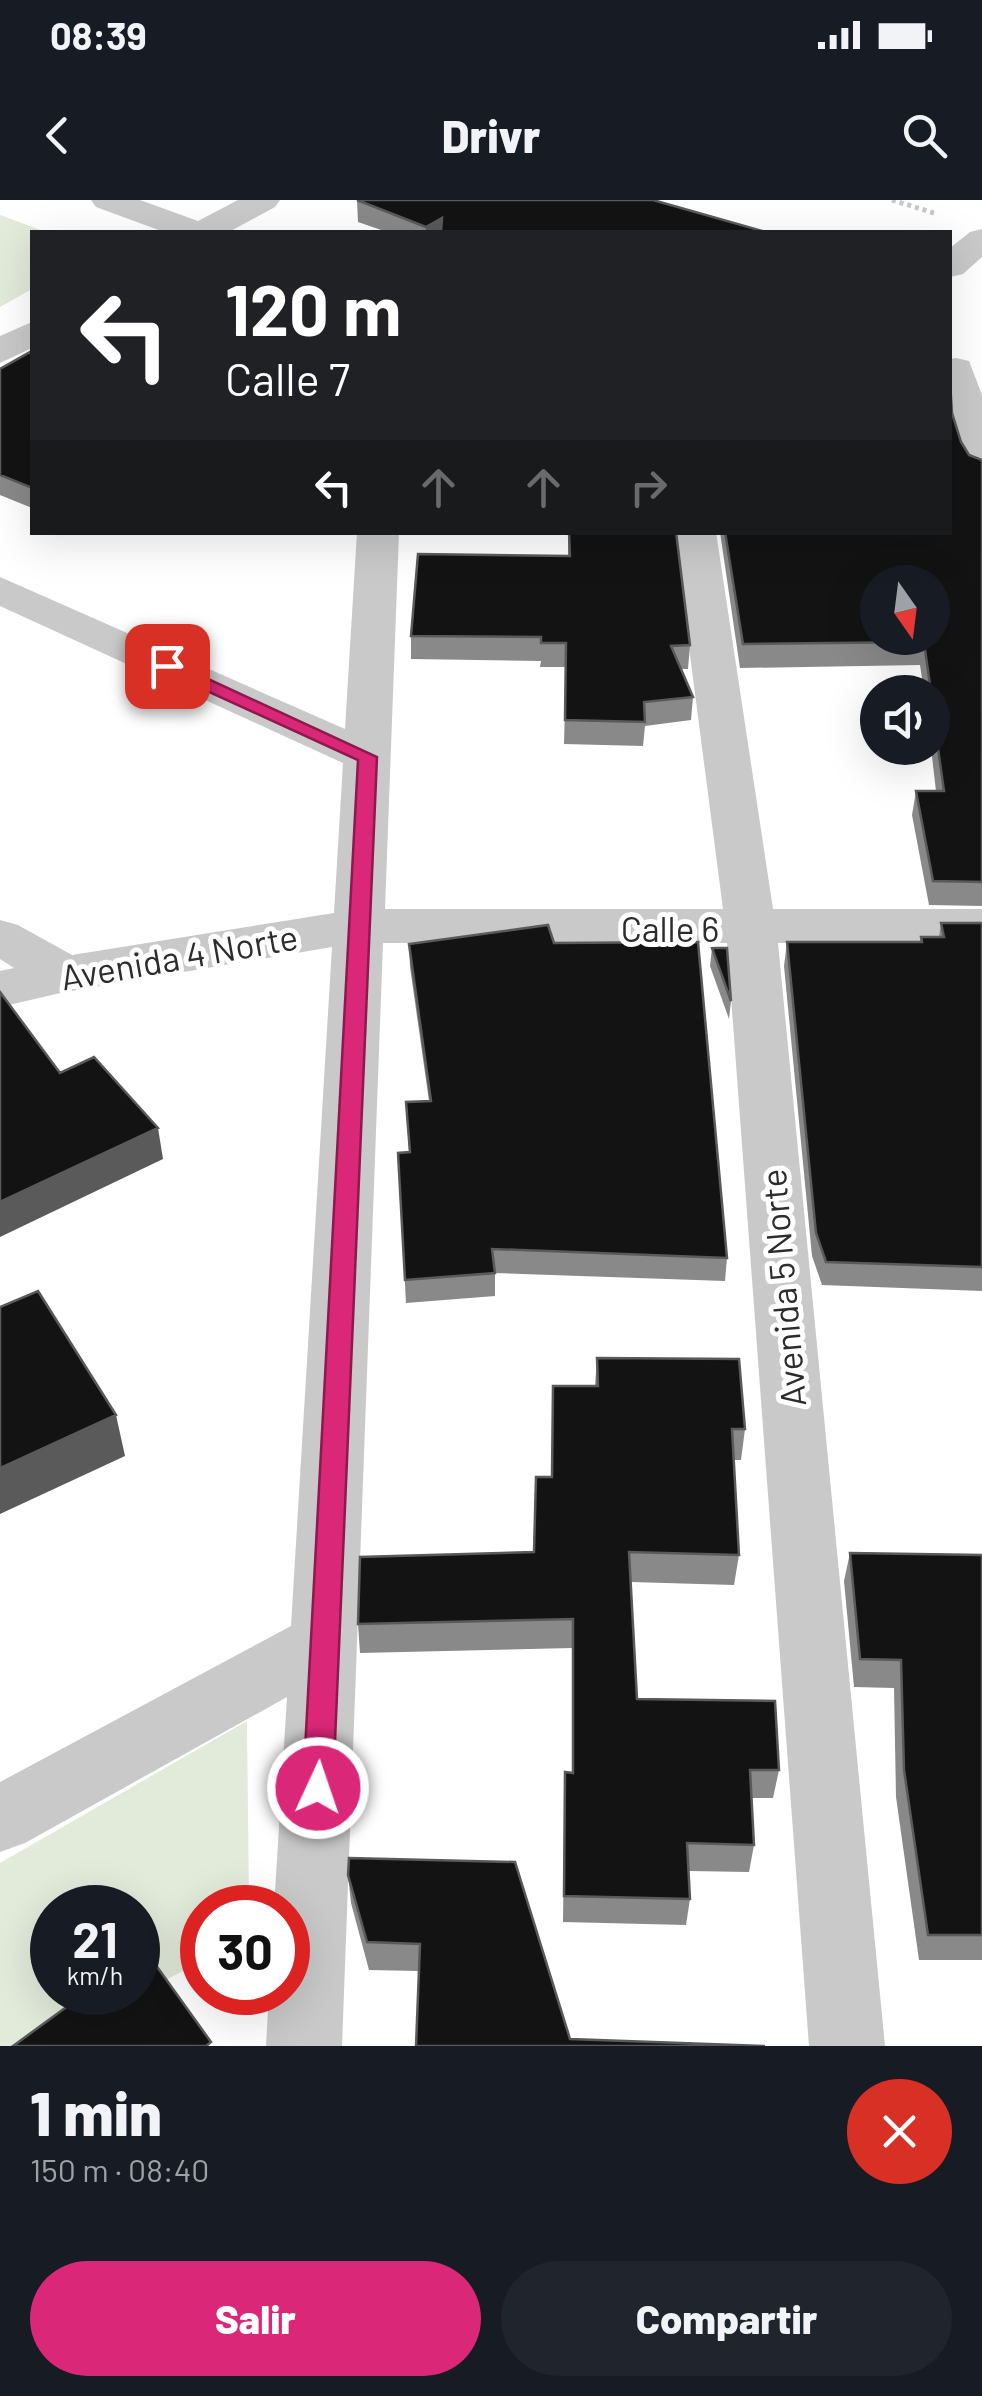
<!DOCTYPE html>
<html lang="es">
<head>
<meta charset="utf-8">
<style>
	body { margin:0; font-family:Barlow,sans-serif; background:#20242c; color:#f1f3f6; height:100vh; display:flex; flex-direction:column; font-size:38px; white-space:nowrap }
	* { box-sizing:border-box; margin:0 }
	p { font-size:32px; color:#9ea1a6 }
	.icon { flex:none; width:55px; height:55px; fill:none; stroke:currentColor; stroke-width:2; stroke-linecap:round; stroke-linejoin:round }
	.map { position:relative; height:1846px; overflow:hidden }
	.details { display:flex; flex-direction:column; background:#171b24; flex:1 }
	.details>* { flex:none }
	.top-card { position:absolute; left:30px; top:30px; width:922px; height:305px; border-radius:0px; box-shadow:0 10px 40px #0002; background:#202124; color:#fff; overflow:hidden }
	.needle { width:65px; rotate:166deg }
	.controls { position:absolute; left:860px; top:365px; display:grid; gap:20px }
	.controls a { display:grid; place-items:center; width:90px; height:90px; border-radius:50%; background:#171b24; box-shadow:0 10px 40px #0002; font-size:50px }
	.speed { position:absolute; left:30px; top:1685px; display:flex; gap:20px; font-size:50px; font-weight:700; text-align:center }
	.speed>* { display:grid; place-content:center; width:130px; height:130px; border-radius:50%; background:#171b24; box-shadow:0 10px 40px #0002; line-height:1 }
	.speed small { font-size:25px; font-weight:400 }
	.speed .limit { border:15px solid #d22; background:#fff; color:#111 }
	.pin { position:absolute; display:grid; place-items:center; width:85px; height:85px; color:#fff; margin:-42px; border-radius:20px; box-shadow:0 5px 15px #0006 }
	.me { position:absolute; width:110px; margin:-55px; rotate:3deg; stroke-linejoin:round; filter:drop-shadow(0 0 8px #0008) }
	.turn { display:flex; align-items:center; gap:35px; height:210px; padding:0 30px; font-size:45px }
	.turn .icon { width:130px; height:130px; stroke-width:2.5 }
	.turn b { display:block; font-size:70px; line-height:85px }
	.lanes { display:flex; align-items:center; height:95px; padding:0 30px; background:#0003; justify-content:center; gap:50px; direction:ltr }
	.lanes .off { opacity:.35 }
	.round { display:grid; place-items:center; flex:none; width:105px; height:105px; border-radius:52px; background:#20242c }
	.summary { display:flex; align-items:center; justify-content:space-between; height:170px; padding:0 30px }
	h1 { font-size:60px; font-weight:800; line-height:75px }
	.action { display:flex; gap:20px; margin-top:auto; padding:20px 30px }
	.action a { flex:1; height:115px; border-radius:60px; background:#db2777; color:#fff; font-size:40px; font-weight:800; line-height:115px; text-align:center }
	.action a+a { background:#20242c; color:#f1f3f6 }
	.status { display:flex; justify-content:space-between; align-items:center; height:70px; padding:0 50px; background:#171b24; direction:ltr }
	.status svg { height:28px; fill:currentColor }
	header { display:flex; justify-content:space-between; align-items:center; height:130px; padding:0 30px; background:#171b24; font-size:45px; font-weight:800 }
	.map>svg:first-child { display:block }
	.green { fill:#e2eada; fill-rule:evenodd }
	.lines { fill:none; stroke-linecap:round; stroke-linejoin:round }
	.path { stroke:#c9c9c9; stroke-width:5; stroke-dasharray:4 4; stroke-linecap:butt }
	.minor { fill:#c9c9c9; fill-rule:evenodd }
	.wall { fill:#898989 }
	.shaded-wall { fill:#5a5a5a }
	.building { fill:#131313; stroke:#5a5a5a; stroke-width:2.5; fill-rule:evenodd }
	.route { fill:#db2777; stroke:#8e194d; stroke-width:2.5 }
	.labels { text-anchor:middle; dominant-baseline:central; stroke-width:10; stroke-linejoin:round; paint-order:stroke }
	.street-label { font-size:35px; fill:#2c2c2c; stroke:#fff }
</style>
</head>
<body>
<div class="status"><b>08:39</b><svg viewBox="0 0 49 12"><path d="M0 12V9h3v3zM5 12V6h3v6zM10 12V3h3v9zM15 12V0h3v12zM26 1h20v11H26zM47 4h2v5h-2z"/></svg></div>
<header><svg class="icon" aria-label="back" viewBox="0 0 24 24"><path d="M15 5l-7 7 7 7"/></svg>Drivr<svg class="icon" aria-label="search" viewBox="0 0 24 24"><circle cx="10" cy="10" r="6"/><path d="M15 15l6 6"/></svg></header>
<div class="map">
<svg width="982" height="1846" viewBox="0 0 982 1846">
	<rect width="100%" height="100%" fill="#fff"/>
	<path class="green" d="M 0,15 L 46,32 L 32,32 L 32,89 L 0,107 Z
		M 247,1521 L 249,1707 L 202,1708 L 202,1761 L 40,1846 L 0,1846 L 0,1663 ZM 52,1708 L 138,1708 L 138,1792 L 52,1792 Z"/>
	<g class="lines">
		<path class="path" d="M 892,0 L 934,13"/>
		<path class="minor" d="M 91,0 L 140,0 L 198,21 L 238,0 L 280,0 L 275,7 L 229,32 L 164,32 L 96,7 Z
			M 982,29 L 982,57 L 963,74 L 950,77 L 950,48 L 970,32 Z
			M 32,122 L 32,148 L 0,163 L 0,136 Z
			M 956,158 L 969,161 L 982,195 L 982,280 L 968,276 C 945,244 950,197 950,159 Z
			M 357,332 L 399,332 L 385,709 L 723,709 L 674,332 L 716,332 L 773,709 L 982,709 L 982,743 L 778,743 L 885,1846 L 809,1846 L 727,743 L 383,743 L 342,1846 L 266,1846 L 269,1792 L 288,1792 L 288,1708 L 274,1708 L 287,1497 L 25,1643 L 0,1652 L 0,1582 L 291,1426 L 332,747 L 65,792 L 0,807 L 0,771 L 14,768 L 0,759 L 0,720 L 18,725 L 72,755 L 334,713 L 343,563 L 0,406 L 0,377 L 345,529 Z"/>
	</g>
	<path class="wall" d="M 357,0 L 766,32 L 387,32 L 358,22 Z
		M 32,151 L 32,308 L 0,295 L 0,169 Z
		M 952,213 L 961,242 L 969,255 L 982,260 L 982,706 L 929,705 L 912,615 L 916,591 L 936,591 L 931,548 L 932,548 L 932,492 L 924,492 L 920,465 L 740,468 L 720,332 L 950,332 Z
		M 568,332 L 676,332 L 690,445 L 688,469 L 681,469 L 693,497 L 691,520 L 645,526 L 643,546 L 564,544 L 566,467 L 540,467 L 541,461 L 411,459 L 411,436 L 568,356 Z
		M 941,723 L 982,723 L 982,1091 L 822,1085 L 812,1056 L 784,766 L 787,742 L 920,742 L 921,737 L 939,737 Z
		M 554,743 L 727,1058 L 725,1081 L 495,1073 L 495,1096 L 406,1103 L 398,953 L 409,952 L 406,902 L 429,901 L 410,767 L 409,744 Z
		M 712,748 L 731,801 L 729,819 L 710,766 Z
		M 597,1158 L 745,1229 L 741,1260 L 734,1260 L 739,1355 L 734,1385 L 631,1382 L 637,1499 L 779,1570 L 773,1598 L 751,1598 L 754,1645 L 749,1672 L 689,1671 L 690,1699 L 686,1725 L 563,1722 L 565,1572 L 572,1573 L 572,1448 L 360,1453 L 358,1424 L 534,1352 L 552,1277 L 553,1186 L 595,1186 Z
		M 850,1353 L 982,1355 L 982,1760 L 919,1760 L 896,1597 L 894,1488 L 854,1487 L 844,1381 Z
		M 348,1675 L 570,1839 L 416,1846 L 419,1771 L 369,1770 L 351,1703 Z"/>
	<path class="shaded-wall" d="M 442,18 L 442,32 L 426,32 L 426,27 Z
		M 158,928 L 163,959 L 0,1037 L 0,1002 Z
		M 116,1215 L 125,1256 L 0,1314 L 0,1268 Z"/>
	<path class="building" d="M 357,0 L 653,0 L 766,32 L 441,32 L 442,18 L 426,27 Z
		M 32,151 L 32,288 L 0,275 L 0,169 Z
		M 950,182 L 952,213 L 961,242 L 969,255 L 982,260 L 982,682 L 933,681 L 916,591 L 944,591 L 932,506 L 932,492 L 931,492 L 924,442 L 743,444 L 725,332 L 950,332 ZM 878,382 L 932,382 L 932,438 L 878,438 Z
		M 569,332 L 676,332 L 690,445 L 671,446 L 693,497 L 644,502 L 645,522 L 565,520 L 566,443 L 541,443 L 541,437 L 411,436 L 418,354 L 570,356 Z
		M 941,723 L 982,723 L 982,1067 L 826,1062 L 816,1033 L 787,742 L 922,742 L 921,737 L 944,737 Z
		M 548,725 L 554,743 L 698,742 L 727,1058 L 492,1049 L 495,1073 L 405,1080 L 398,953 L 410,952 L 406,902 L 431,901 L 409,744 Z
		M 712,748 L 727,748 L 731,801 Z
		M 0,792 L 60,873 L 94,857 L 158,928 L 0,1002 Z
		M 38,1091 L 116,1215 L 0,1268 L 0,1107 Z
		M 597,1158 L 739,1159 L 745,1229 L 732,1229 L 739,1355 L 629,1352 L 637,1499 L 775,1501 L 779,1570 L 750,1570 L 754,1645 L 687,1643 L 690,1699 L 564,1696 L 565,1572 L 573,1573 L 573,1419 L 358,1424 L 360,1357 L 534,1352 L 536,1277 L 552,1277 L 553,1186 L 598,1186 Z
		M 850,1353 L 982,1355 L 982,1735 L 928,1735 L 904,1570 L 901,1460 L 860,1459 Z
		M 349,1658 L 515,1662 L 570,1839 L 765,1846 L 416,1846 L 420,1744 L 367,1742 L 348,1675 Z
		M 145,1750 L 211,1842 L 206,1846 L 13,1846 L 87,1792 L 138,1792 L 138,1756 Z"/>
	<path class="route" d="M 167,460 L 377,557 L 333,1588 L 328,1598 L 318,1602 L 308,1598 L 303,1588 L 358,560 L 161,470 L 158,466 Z"/>
	<g class="labels">
		<g class="street-label">
			<text x="670" y="728">Calle 6</text>
			<text transform="translate(179 756) rotate(-10)">Avenida 4 Norte</text>
			<text transform="translate(782 1088) rotate(-95)">Avenida 5 Norte</text>
		</g>
	</g>
</svg>
<div class="controls">
<a><svg class="needle" viewBox="-14 -14 28 28"><path d="M0-13l5 13h-10z" fill="#e53935"/><path d="M0 13l5-13h-10z" fill="#9ea1a6"/></svg></a>
<a><svg class="icon" aria-label="sound" viewBox="0 0 24 24"><path d="M4 9h4l5-4v14l-5-4H4zM17 9q2 3 0 6"/></svg></a>
</div>
<div class="speed"><div>21<small>km/h</small></div><div class="limit">30</div></div>
<div class="pin" style="left:167px;top:466px;background:#d93025"><svg class="icon" aria-label="arrive" viewBox="0 0 24 24"><path d="M6 21V4h12l-3 4 3 4H6"/></svg></div>
<svg class="me" style="left:318px;top:1588px" viewBox="-20 -20 40 40"><circle r="17" fill="#db2777" stroke="#fff" stroke-width="3"/><path d="M0-11L8 9 0 5-8 9z" fill="#fff"/></svg>
<div class="top-card">
<div class="turn"><svg class="icon" aria-label="left" viewBox="0 0 24 24"><path d="M17 20v-9H6M10 6l-5 5 5 5"/></svg><div><b>120 m</b>Calle 7</div></div>
<div class="lanes"><svg class="icon" aria-label="left" viewBox="0 0 24 24"><path d="M17 20v-9H6M10 6l-5 5 5 5"/></svg><svg class="icon off" aria-label="ahead" viewBox="0 0 24 24"><path d="M12 20V5M6 11l6-6 6 6"/></svg><svg class="icon off" aria-label="ahead" viewBox="0 0 24 24"><path d="M12 20V5M6 11l6-6 6 6"/></svg><svg class="icon off" aria-label="right" viewBox="0 0 24 24"><path d="M7 20v-9h11M14 6l5 5-5 5"/></svg></div>
</div>
</div>
<section class="details">
<div class="summary"><div><h1>1 min</h1><p>150 m · 08:40</p></div><a class="round" style="background:#d93025;color:#fff"><svg class="icon" aria-label="close" viewBox="0 0 24 24"><path d="M6 6l12 12M18 6L6 18"/></svg></a></div>
<div class="action"><a>Salir</a><a>Compartir</a></div>
</section>
</body>
</html>
